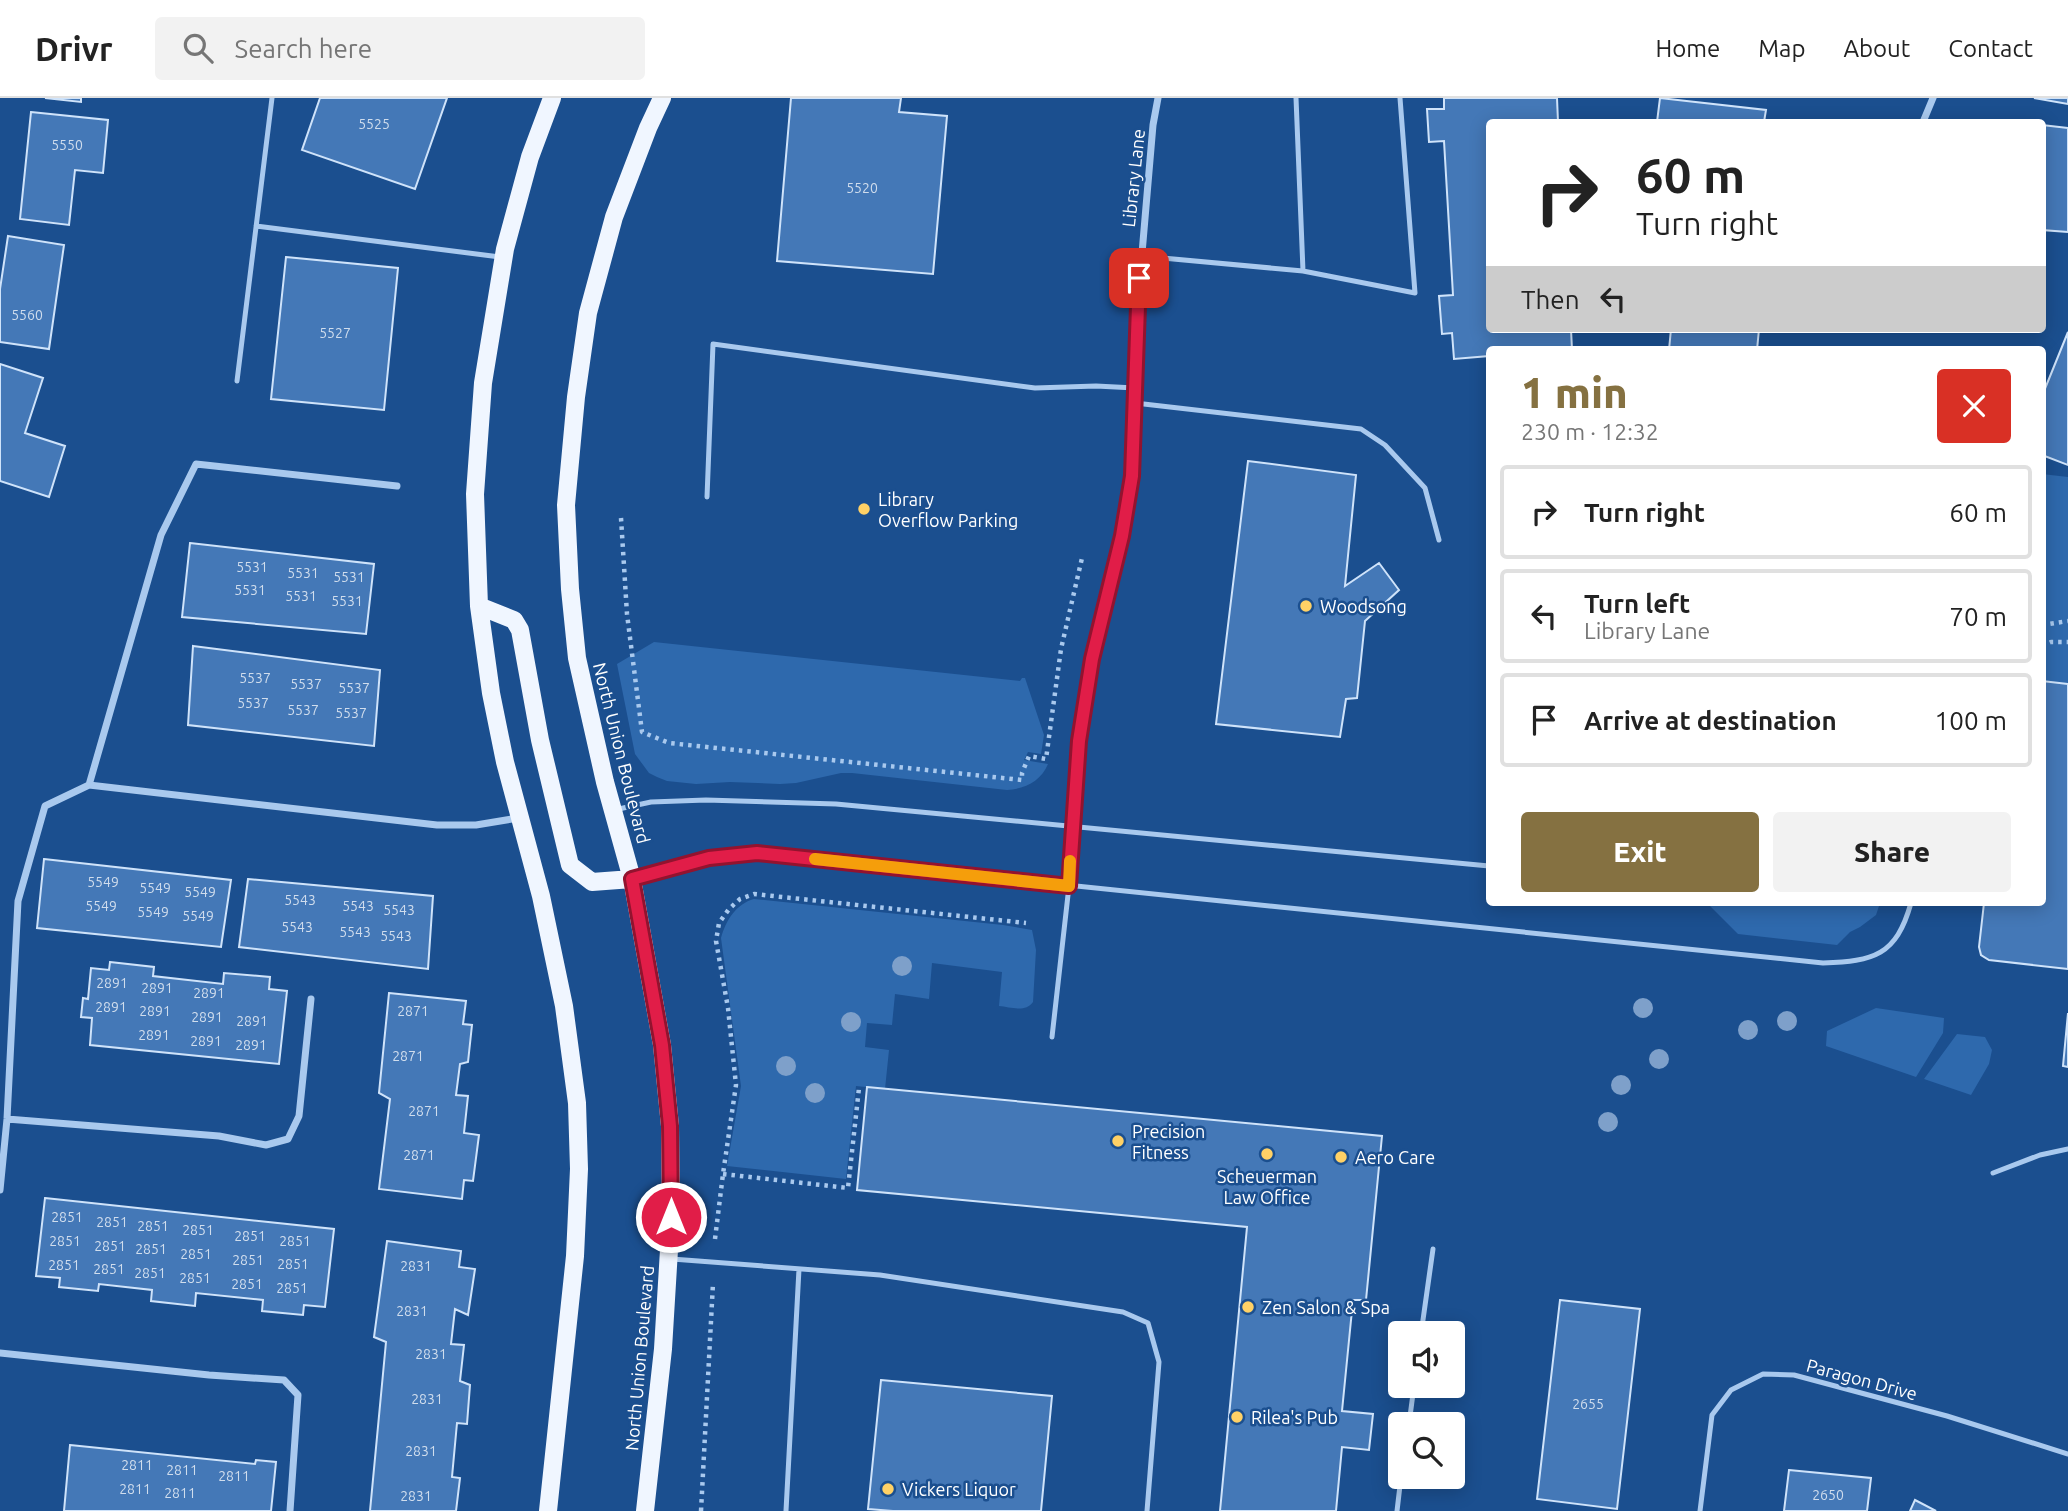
<!DOCTYPE html>
<html lang="en">
<head>
<meta charset="utf-8">
<style>
	body { margin:0; font-family:Ubuntu,sans-serif; background:#f2f2f2; color:#222; height:100vh; display:flex; flex-direction:column; font-size:26px; white-space:nowrap }
	* { box-sizing:border-box; margin:0 }
	p { font-size:23px; color:#767676 }
	.icon { flex:none; width:38px; height:38px; fill:none; stroke:currentColor; stroke-width:2; stroke-linecap:round; stroke-linejoin:round }
	.map { position:relative; flex:1; overflow:hidden }
	.panel { position:absolute; left:1486px; top:248px; width:560px; height:560px; display:flex; flex-direction:column; background:#fff; border-radius:7px; box-shadow:0 4px 18px #0003 }
	.panel>* { flex:none }
	.top-card { position:absolute; left:1486px; top:21px; width:560px; height:214px; border-radius:7px; box-shadow:0 4px 18px #0003; background:#fff; color:#222; overflow:hidden }
	.controls { position:absolute; left:1388px; top:1223px; display:grid; gap:14px }
	.controls a { display:grid; place-items:center; width:77px; height:77px; border-radius:7px; background:#fff; box-shadow:0 4px 18px #0003; font-size:35px }
	.pin { position:absolute; display:grid; place-items:center; width:60px; height:60px; color:#fff; margin:-30px; border-radius:14px; box-shadow:0 4px 10px #0006 }
	.me { position:absolute; width:77px; margin:-38px; rotate:0deg; stroke-linejoin:round; filter:drop-shadow(0 0 5px #0008) }
	.turn { display:flex; align-items:center; gap:24px; height:147px; padding:0 35px; font-size:32px }
	.turn .icon { width:91px; height:91px; stroke-width:2.5 }
	.turn b { display:block; font-size:49px; line-height:60px }
	.then { display:flex; align-items:center; height:66px; padding:0 35px; background:#0003; gap:14px; font-size:26px }
	.round { display:grid; place-items:center; flex:none; width:74px; height:74px; border-radius:7px; background:#f2f2f2 }
	.overview { display:flex; align-items:center; justify-content:space-between; height:119px; padding:0 35px }
	h1 { font-size:42px; font-weight:800; line-height:52px; color:#857141 }
	.button { display:flex; gap:14px; margin-top:auto; padding:14px 35px }
	.button a { flex:1; height:80px; border-radius:7px; background:#857141; color:#fff; font-size:28px; font-weight:800; line-height:80px; text-align:center }
	.button a+a { background:#f2f2f2; color:#222 }
	ul { padding:0; list-style:none }
	li { display:flex; align-items:center; gap:21px; height:94px; margin:0 14px 10px; padding:0 21px; border:4px solid #e0e0e0; border-radius:7px }
	li div { flex:1 }
	li b { display:block; font-size:26px }
	li em { font-style:normal }
	header { display:flex; align-items:center; gap:42px; box-sizing:border-box; height:98px; padding:0 35px; background:#fff; border-bottom:2px solid #e0e0e0 }
	header strong { font-size:33px }
	nav { display:flex; gap:38px; margin-inline-start:auto; font-size:24px }
	.search { width:490px; height:63px; background:#f2f2f2; display:flex; align-items:center; gap:18px; box-sizing:border-box; padding:0 24px; border-radius:7px; color:#767676; font-size:26px }
	.map>svg:first-child { display:block }
	.green { fill:#2e69ad }
	.building { fill:#4478b7; stroke:#cfe3fa; stroke-width:2 }
	.lines { fill:none; stroke-linecap:round; stroke-linejoin:round }
	.path { stroke:#a9c9ee; stroke-width:4.5; stroke-dasharray:3.5 5; stroke-linecap:butt }
	.service { stroke:#a9c9ee; stroke-width:5 }
	.minor { stroke:#a9c9ee; stroke-width:7 }
	.primary { stroke:#f0f6ff; stroke-width:18 }
	.tree { fill:#7ea0ca }
	.route-casing { stroke:#92132f; stroke-width:18 }
	.route { stroke:#e11d48; stroke-width:12 }
	.slow { stroke:#f59e0b; stroke-width:12 }
	.poi-dot { fill:#ffd166; stroke:#1b4f8f; stroke-width:2.5 }
	.labels { text-anchor:middle; dominant-baseline:central; stroke-width:5; stroke-linejoin:round; paint-order:stroke }
	.number-label { font-size:14px; fill:#d0dded }
	.street-label { font-size:18px; fill:#fff; stroke:#1b4f8f }
	.poi-label { font-size:18px; fill:#fff; stroke:#1b4f8f; text-anchor:start }
</style>
</head>
<body>
<header>
<strong>Drivr</strong>
<div class="search"><svg class="icon" aria-label="search" viewBox="0 0 24 24"><circle cx="10" cy="10" r="6"/><path d="M15 15l6 6"/></svg>Search here</div>
<nav><a>Home</a><a>Map</a><a>About</a><a>Contact</a></nav>
</header>
<div class="map">
<svg width="2068" height="1413" viewBox="0 0 2068 1413">
	<rect width="100%" height="100%" fill="#1b4f8f"/>
	<path class="green" d="M 2042,376 L 2068,379 L 2068,586 L 2042,583 Z
		M 654,544 L 1020,583 L 1022,580 L 1025,580 L 1044,637 L 1041,656 L 1028,654 L 1024,662 L 1048,666 C 1041,683 1025,691 1007,692 L 852,675 L 841,675 L 796,685 L 780,686 L 730,684 L 696,686 L 667,683 L 657,679 L 649,675 L 635,656 L 617,566 Z
		M 754,801 L 1003,827 L 1032,832 L 1036,852 L 1033,904 C 1025,915 1011,909 999,908 L 1002,874 L 932,865 L 929,901 L 895,896 L 892,927 L 867,925 L 865,949 L 889,952 L 885,991 L 856,988 L 846,1081 L 727,1068 L 741,988 L 721,840 C 726,822 736,806 754,801 Z
		M 1707,805 L 1880,805 L 1876,817 L 1860,829 L 1850,834 L 1837,847 L 1738,836 Z
		M 1876,910 L 1944,920 L 1943,935 L 1916,979 L 1826,948 L 1827,933 Z
		M 1957,936 L 1985,939 L 1992,952 L 1989,966 L 1971,997 L 1924,981 Z"/>
	<path class="building" d="M 45,0 L 81,0 L 81,4 Z
		M 320,0 L 447,0 L 415,91 L 302,52 Z
		M 791,0 L 901,0 L 899,14 L 947,18 L 933,176 L 777,163 Z
		M 1444,0 L 1557,0 L 1558,24 L 1489,24 L 1489,231 L 1571,231 L 1572,252 L 1489,252 L 1489,258 L 1454,261 L 1452,235 L 1442,236 L 1439,198 L 1453,197 L 1444,43 L 1429,44 L 1427,11 L 1444,11 Z
		M 1660,0 L 1766,12 L 1764,24 L 1657,24 Z
		M 2034,0 L 2068,0 L 2068,6 Z
		M 31,14 L 108,22 L 103,75 L 75,72 L 69,127 L 20,121 Z
		M 2042,27 L 2068,30 L 2068,134 L 2042,132 Z
		M 8,138 L 64,147 L 49,251 L 0,244 L 0,191 Z
		M 286,159 L 398,170 L 384,312 L 271,301 Z
		M 1671,231 L 1759,231 L 1757,252 L 1669,252 Z
		M 2068,234 L 2068,367 L 2042,357 L 2042,298 Z
		M 0,266 L 43,280 L 25,335 L 65,348 L 49,399 L 0,383 Z
		M 1248,363 L 1356,377 L 1345,488 L 1379,465 L 1399,492 L 1365,523 L 1357,600 L 1346,601 L 1340,639 L 1216,626 Z
		M 190,445 L 374,466 L 366,536 L 182,519 Z
		M 193,548 L 380,572 L 374,648 L 188,627 Z
		M 2042,583 L 2068,586 L 2068,871 L 1989,862 L 1981,857 L 1979,849 L 1984,805 L 2042,805 Z
		M 44,761 L 231,782 L 221,849 L 37,830 Z
		M 248,781 L 433,798 L 428,871 L 239,849 Z
		M 110,864 L 154,869 L 153,878 L 223,886 L 224,875 L 270,879 L 269,891 L 287,893 L 279,966 L 90,947 L 92,920 L 81,919 L 83,900 L 88,901 L 91,870 L 109,872 Z
		M 389,895 L 466,903 L 463,926 L 472,927 L 468,964 L 460,966 L 456,997 L 468,998 L 464,1035 L 479,1037 L 473,1083 L 464,1082 L 462,1101 L 379,1091 L 390,1001 L 379,995 Z
		M 2068,915 L 2068,969 L 2063,968 Z
		M 867,989 L 1382,1038 L 1366,1202 L 1353,1202 L 1342,1313 L 1373,1316 L 1369,1352 L 1342,1349 L 1336,1413 L 1220,1413 L 1247,1129 L 857,1092 Z
		M 45,1100 L 334,1131 L 325,1209 L 304,1207 L 303,1217 L 262,1213 L 263,1202 L 196,1195 L 195,1208 L 151,1203 L 152,1192 L 99,1186 L 98,1193 L 59,1189 L 60,1180 L 36,1178 Z
		M 387,1143 L 461,1153 L 459,1169 L 475,1171 L 468,1217 L 455,1211 L 451,1246 L 464,1247 L 460,1283 L 470,1287 L 467,1326 L 457,1325 L 452,1379 L 460,1380 L 456,1413 L 370,1413 L 386,1244 L 374,1239 Z
		M 1560,1202 L 1640,1211 L 1617,1411 L 1537,1401 Z
		M 881,1282 L 1052,1298 L 1041,1413 L 893,1413 L 868,1411 Z
		M 70,1347 L 255,1366 L 256,1362 L 276,1364 L 271,1413 L 64,1413 Z
		M 1789,1372 L 1871,1380 L 1867,1413 L 1784,1413 Z
		M 1915,1402 L 1936,1413 L 1910,1413 Z"/>
	<g class="lines">
		<path class="path" d="M 621,420 L 627,516 L 642,634 L 669,645 L 1022,682 L 1022,675 L 1029,658 L 1046,661 L 1061,551 L 1082,460
			M 2042,527 L 2068,523
			M 2042,548 L 2051,544 L 2068,544
			M 723,1076 L 848,1090 L 859,990
			M 715,1141 L 723,1076 L 736,987 L 728,910 L 716,843 L 719,825 L 729,811 L 740,801 L 754,796 L 1026,825
			M 701,1413 L 713,1185"/>
		<path class="service" d="M 256,128 L 500,159
			M 1141,158 L 1303,173 L 1296,0
			M 1303,173 L 1415,195 L 1400,0
			M 237,283 L 272,0
			M 1135,305 L 1361,331 L 1385,347 L 1425,390 L 1439,442
			M 707,399 L 713,246 L 1035,290 L 1096,288 L 1135,290
			M 614,712 L 651,704 L 706,702 L 836,706 L 1489,768
			M 635,780 L 709,760 L 757,755 L 1823,865 C 1874,863 1896,858 1911,805
			M 1052,939 L 1069,788
			M 1993,1075 L 2040,1057 L 2068,1051
			M 672,1161 L 880,1177 L 1123,1214 L 1148,1225 L 1159,1264 L 1147,1413
			M 1421,1236 L 1433,1151
			M 1409,1326 L 1414,1288
			M 786,1413 L 799,1171
			M 1397,1413 L 1401,1379
			M 1700,1413 L 1712,1317 L 1731,1292 L 1763,1276 L 1794,1277 L 1947,1318 L 2068,1356"/>
		<path class="minor" d="M 1923,24 L 1933,0
			M 397,388 L 196,366 L 161,437 L 89,687 L 437,727 L 476,727 L 518,720
			M 1069,788 L 1079,643 L 1092,561 L 1122,438 L 1132,378 L 1138,202 L 1153,27 L 1158,0
			M 7,1021 L 219,1038 L 266,1047 L 288,1041 L 299,1018 L 311,901
			M 0,1092 L 7,1021 L 18,803 L 45,708 L 89,687
			M 0,1255 L 209,1277 L 284,1282 L 298,1297 L 290,1413"/>
		<path class="primary" d="M 479,508 L 514,522 L 520,532 L 540,642 L 570,767 L 592,784 L 632,781
			M 548,1413 L 575,1158 L 579,1071 L 577,1005 L 564,908 L 541,798 L 505,664 L 491,595 L 479,508 L 475,396 L 483,285 L 505,151 L 530,59 L 552,0
			M 645,1413 L 663,1251 L 671,1119 L 670,1028 L 662,947 L 632,781 L 605,684 L 577,560 L 570,491 L 566,407 L 576,299 L 588,215 L 614,119 L 648,30 L 662,0"/>
	</g>
	<g class="tree">
		<circle cx="902" cy="868" r="10"/>
		<circle cx="1643" cy="910" r="10"/>
		<circle cx="1787" cy="923" r="10"/>
		<circle cx="851" cy="924" r="10"/>
		<circle cx="1748" cy="932" r="10"/>
		<circle cx="1659" cy="961" r="10"/>
		<circle cx="786" cy="968" r="10"/>
		<circle cx="1621" cy="987" r="10"/>
		<circle cx="815" cy="995" r="10"/>
		<circle cx="1608" cy="1024" r="10"/>
	</g>
	<g class="lines">
		<defs>
			<path id="route" d="M 671,1119 L 670,1028 L 662,947 L 632,781 L 709,760 L 757,755 L 1069,788 L 1079,643 L 1092,561 L 1122,438 L 1132,378 L 1139,180"/>
		</defs>
		<use href="#route" class="route-casing"/>
		<use href="#route" class="route"/>
		<path class="slow" d="M 815,761 L 1069,788 L 1070,763"/>
	</g>
	<g class="poi-dot">
		<circle cx="864" cy="411" r="7"/>
		<circle cx="1306" cy="508" r="7"/>
		<circle cx="1118" cy="1043" r="7"/>
		<circle cx="1267" cy="1056" r="7"/>
		<circle cx="1341" cy="1059" r="7"/>
		<circle cx="1248" cy="1209" r="7"/>
		<circle cx="1237" cy="1319" r="7"/>
		<circle cx="888" cy="1391" r="7"/>
	</g>
	<g class="labels">
		<g class="number-label">
			<text x="374" y="26">5525</text>
			<text x="67" y="47">5550</text>
			<text x="862" y="90">5520</text>
			<text x="27" y="217">5560</text>
			<text x="335" y="235">5527</text>
			<text x="252" y="469">5531</text>
			<text x="303" y="475">5531</text>
			<text x="349" y="479">5531</text>
			<text x="250" y="492">5531</text>
			<text x="301" y="498">5531</text>
			<text x="347" y="503">5531</text>
			<text x="255" y="580">5537</text>
			<text x="306" y="586">5537</text>
			<text x="354" y="590">5537</text>
			<text x="253" y="605">5537</text>
			<text x="303" y="612">5537</text>
			<text x="351" y="615">5537</text>
			<text x="103" y="784">5549</text>
			<text x="155" y="790">5549</text>
			<text x="200" y="794">5549</text>
			<text x="300" y="802">5543</text>
			<text x="101" y="808">5549</text>
			<text x="358" y="808">5543</text>
			<text x="399" y="812">5543</text>
			<text x="153" y="814">5549</text>
			<text x="198" y="818">5549</text>
			<text x="297" y="829">5543</text>
			<text x="355" y="834">5543</text>
			<text x="396" y="838">5543</text>
			<text x="112" y="885">2891</text>
			<text x="157" y="890">2891</text>
			<text x="209" y="895">2891</text>
			<text x="111" y="909">2891</text>
			<text x="155" y="913">2891</text>
			<text x="413" y="913">2871</text>
			<text x="207" y="919">2891</text>
			<text x="252" y="923">2891</text>
			<text x="154" y="937">2891</text>
			<text x="206" y="943">2891</text>
			<text x="251" y="947">2891</text>
			<text x="408" y="958">2871</text>
			<text x="424" y="1013">2871</text>
			<text x="419" y="1057">2871</text>
			<text x="67" y="1119">2851</text>
			<text x="112" y="1124">2851</text>
			<text x="153" y="1128">2851</text>
			<text x="198" y="1132">2851</text>
			<text x="250" y="1138">2851</text>
			<text x="65" y="1143">2851</text>
			<text x="295" y="1143">2851</text>
			<text x="110" y="1148">2851</text>
			<text x="151" y="1151">2851</text>
			<text x="196" y="1156">2851</text>
			<text x="248" y="1162">2851</text>
			<text x="293" y="1166">2851</text>
			<text x="64" y="1167">2851</text>
			<text x="416" y="1168">2831</text>
			<text x="109" y="1171">2851</text>
			<text x="150" y="1175">2851</text>
			<text x="195" y="1180">2851</text>
			<text x="247" y="1186">2851</text>
			<text x="292" y="1190">2851</text>
			<text x="412" y="1213">2831</text>
			<text x="431" y="1256">2831</text>
			<text x="427" y="1301">2831</text>
			<text x="1588" y="1306">2655</text>
			<text x="421" y="1353">2831</text>
			<text x="137" y="1367">2811</text>
			<text x="182" y="1372">2811</text>
			<text x="234" y="1378">2811</text>
			<text x="135" y="1391">2811</text>
			<text x="180" y="1395">2811</text>
			<text x="1828" y="1397">2650</text>
			<text x="416" y="1398">2831</text>
		</g>
		<g class="street-label">
			<text transform="translate(1133 80) rotate(-84)">Library Lane</text>
			<text transform="translate(622 655) rotate(76)">North Union Boulevard</text>
			<text transform="translate(639 1260) rotate(-85)">North Union Boulevard</text>
			<text transform="translate(1862 1281) rotate(15)">Paragon Drive</text>
		</g>
		<g class="poi-label">
			<text x="878" y="401">Library<tspan x="878" dy="21">Overflow Parking</tspan></text>
			<text x="1320" y="508">Woodsong</text>
			<text x="1132" y="1033">Precision<tspan x="1132" dy="21">Fitness</tspan></text>
			<text x="1355" y="1059">Aero Care</text>
			<text x="1267" y="1078" text-anchor="middle">Scheuerman<tspan x="1267" dy="21">Law Office</tspan></text>
			<text x="1262" y="1209">Zen Salon &amp; Spa</text>
			<text x="1251" y="1319">Rilea's Pub</text>
			<text x="902" y="1391">Vickers Liquor</text>
		</g>
	</g>
</svg>
<div class="controls">
<a><svg class="icon" aria-label="sound" viewBox="0 0 24 24"><path d="M4 9h4l5-4v14l-5-4H4zM17 9q2 3 0 6"/></svg></a>
<a><svg class="icon" aria-label="search" viewBox="0 0 24 24"><circle cx="10" cy="10" r="6"/><path d="M15 15l6 6"/></svg></a>
</div>
<div class="pin" style="left:1139px;top:180px;background:#d93025"><svg class="icon" aria-label="arrive" viewBox="0 0 24 24"><path d="M6 21V4h12l-3 4 3 4H6"/></svg></div>
<svg class="me" style="left:671px;top:1119px" viewBox="-20 -20 40 40"><circle r="17" fill="#e11d48" stroke="#fff" stroke-width="3"/><path d="M0-11L8 9 0 5-8 9z" fill="#fff"/></svg>
<div class="top-card">
<div class="turn"><svg class="icon" aria-label="right" viewBox="0 0 24 24"><path d="M7 20v-9h11M14 6l5 5-5 5"/></svg><div><b>60 m</b>Turn right</div></div>
<div class="then">Then<svg class="icon" aria-label="left" viewBox="0 0 24 24"><path d="M17 20v-9H6M10 6l-5 5 5 5"/></svg></div>
</div>
<section class="panel">
<div class="overview"><div><h1>1 min</h1><p>230 m · 12:32</p></div><a class="round" style="background:#d93025;color:#fff"><svg class="icon" aria-label="close" viewBox="0 0 24 24"><path d="M6 6l12 12M18 6L6 18"/></svg></a></div>
<ul>
<li><svg class="icon" aria-label="right" viewBox="0 0 24 24"><path d="M7 20v-9h11M14 6l5 5-5 5"/></svg><div><b>Turn right</b></div><em>60 m</em></li>
<li><svg class="icon" aria-label="left" viewBox="0 0 24 24"><path d="M17 20v-9H6M10 6l-5 5 5 5"/></svg><div><b>Turn left</b><p>Library Lane</p></div><em>70 m</em></li>
<li><svg class="icon" aria-label="arrive" viewBox="0 0 24 24"><path d="M6 21V4h12l-3 4 3 4H6"/></svg><div><b>Arrive at destination</b></div><em>100 m</em></li>
</ul>
<div class="button"><a>Exit</a><a>Share</a></div>
</section>
</div>
</body>
</html>
